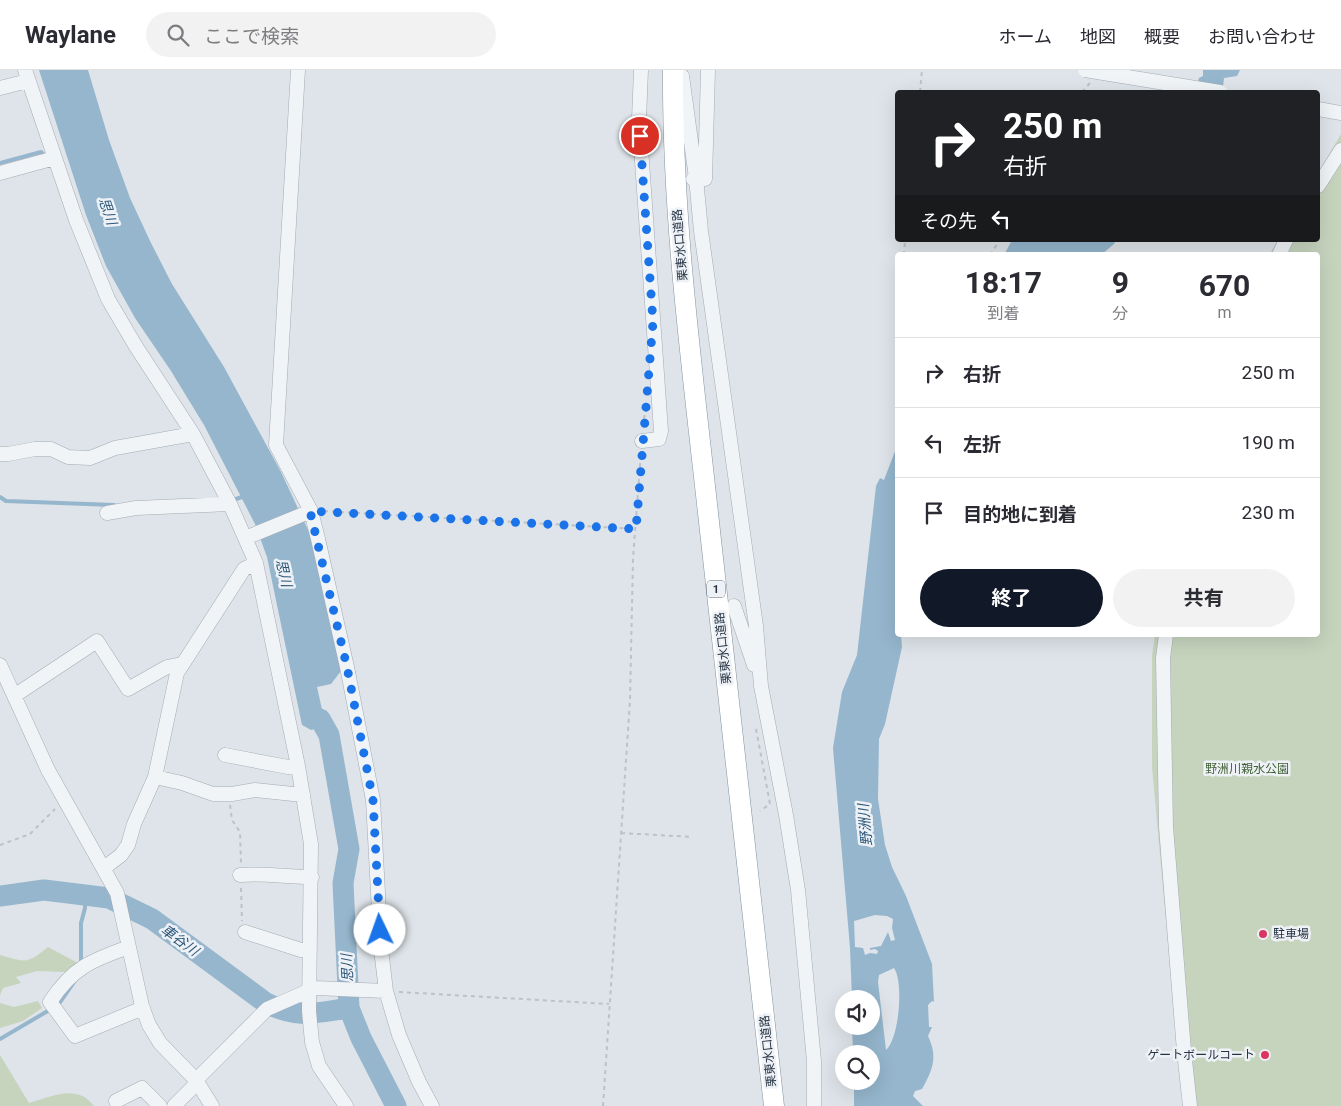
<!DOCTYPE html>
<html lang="ja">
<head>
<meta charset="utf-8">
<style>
	body { margin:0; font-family:Roboto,"Noto Sans JP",sans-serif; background:#f2f2f3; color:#2b2b33; height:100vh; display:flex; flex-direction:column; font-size:19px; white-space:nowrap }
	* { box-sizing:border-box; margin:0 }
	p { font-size:16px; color:#7c7c81 }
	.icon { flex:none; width:28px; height:28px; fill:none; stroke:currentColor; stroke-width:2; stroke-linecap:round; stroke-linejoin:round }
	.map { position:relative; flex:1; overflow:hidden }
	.drawer { position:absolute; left:895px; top:182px; width:425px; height:385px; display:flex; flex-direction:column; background:#fff; border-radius:5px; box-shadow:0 5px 20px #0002 }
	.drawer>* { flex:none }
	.banner { position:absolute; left:895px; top:20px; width:425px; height:152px; border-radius:5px; box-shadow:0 5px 20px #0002; background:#202124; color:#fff; overflow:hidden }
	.fabs { position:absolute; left:835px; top:920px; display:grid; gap:10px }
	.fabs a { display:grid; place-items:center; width:45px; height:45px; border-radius:50%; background:#fff; box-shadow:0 5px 20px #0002; font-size:25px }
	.pin { position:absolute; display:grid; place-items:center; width:42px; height:42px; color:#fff; margin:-21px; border:2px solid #fff; border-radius:50%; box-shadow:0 1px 5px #0007 }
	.me { position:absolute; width:55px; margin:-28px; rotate:357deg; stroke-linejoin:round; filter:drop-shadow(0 0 4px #0008) }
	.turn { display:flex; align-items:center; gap:18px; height:105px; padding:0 25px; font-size:22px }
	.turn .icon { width:65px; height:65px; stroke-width:2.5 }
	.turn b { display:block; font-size:35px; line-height:42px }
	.then { display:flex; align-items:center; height:48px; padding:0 25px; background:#0003; gap:10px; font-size:19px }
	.eta { display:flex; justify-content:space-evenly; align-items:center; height:85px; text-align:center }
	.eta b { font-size:30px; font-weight:700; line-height:35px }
	.button { display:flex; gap:10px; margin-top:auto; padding:10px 25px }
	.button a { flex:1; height:58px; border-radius:30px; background:#111827; color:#fff; font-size:20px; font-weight:700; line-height:58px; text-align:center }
	.button a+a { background:#f2f2f3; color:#2b2b33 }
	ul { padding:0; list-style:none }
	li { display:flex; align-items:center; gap:15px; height:70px; padding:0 25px; border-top:1px solid #e1e1e2 }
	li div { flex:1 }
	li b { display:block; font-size:19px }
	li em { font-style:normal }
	header { display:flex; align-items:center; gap:30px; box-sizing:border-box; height:70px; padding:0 25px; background:#fff; border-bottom:1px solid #e1e1e2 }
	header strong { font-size:24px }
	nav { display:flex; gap:28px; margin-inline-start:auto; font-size:18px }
	.search { width:350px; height:45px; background:#f2f2f3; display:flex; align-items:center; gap:12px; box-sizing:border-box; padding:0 18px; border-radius:28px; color:#7c7c81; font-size:19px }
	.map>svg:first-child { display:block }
	.green { fill:#c6d4be }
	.water { fill:#95b6cd; fill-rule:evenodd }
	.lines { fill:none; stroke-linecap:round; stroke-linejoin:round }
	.stream { stroke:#95b6cd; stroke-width:4 }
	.river { stroke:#95b6cd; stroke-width:21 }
	.minor-casing { stroke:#a3abb4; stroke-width:15 }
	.highway-casing { stroke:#8493a1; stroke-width:21 }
	.path { stroke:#bcc2c8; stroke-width:2; stroke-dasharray:4 4; stroke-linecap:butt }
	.minor { stroke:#f1f4f7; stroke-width:14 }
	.highway { stroke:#fff; stroke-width:20 }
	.minor-bridge-casing { stroke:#a3abb4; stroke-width:15; stroke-linecap:butt }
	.minor-bridge { stroke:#f1f4f7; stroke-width:14 }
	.route { stroke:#1a73e8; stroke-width:9; stroke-dasharray:0 16.2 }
	.poi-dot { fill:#db3661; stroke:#eef2f7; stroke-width:2 }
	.labels { text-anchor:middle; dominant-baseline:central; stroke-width:5; stroke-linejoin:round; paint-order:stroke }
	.shield { fill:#eef2f7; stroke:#626c78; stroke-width:1 }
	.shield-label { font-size:11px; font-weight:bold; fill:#263342 }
	.street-label { font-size:12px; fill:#263342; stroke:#eef2f7 }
	.park-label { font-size:12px; fill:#3f5f32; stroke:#eef2f7 }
	.poi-label { font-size:12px; fill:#263342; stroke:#eef2f7; text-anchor:start }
	.water-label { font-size:14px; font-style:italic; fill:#2c5779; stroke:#eef2f7 }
</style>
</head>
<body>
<header>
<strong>Waylane</strong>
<div class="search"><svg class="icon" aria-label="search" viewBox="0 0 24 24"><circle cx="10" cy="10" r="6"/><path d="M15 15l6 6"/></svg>ここで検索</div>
<nav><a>ホーム</a><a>地図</a><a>概要</a><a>お問い合わせ</a></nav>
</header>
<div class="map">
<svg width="1341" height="1036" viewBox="0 0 1341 1036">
	<rect width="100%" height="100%" fill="#dee4e9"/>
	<path class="green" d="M 1341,64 L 1341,1036 L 1183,1036 L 1152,697 L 1152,586 L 1155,565 L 1318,565 L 1318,185 L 1269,185 L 1278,170 L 1318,170 L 1318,103 Z
		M 48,877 L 78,893 L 66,902 L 37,901 L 16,907 L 21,913 L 3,918 L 0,925 L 0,885 C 26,892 26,895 48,877 Z
		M 38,931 L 42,938 L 23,951 L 0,958 L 0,933 L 14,937 Z
		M 0,985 L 29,1033 C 51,1027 77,1013 94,1036 L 0,1036 Z"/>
	<path class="water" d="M 39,0 L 88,0 L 109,70 L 130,128 L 151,173 L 172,214 L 224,297 L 281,402 L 310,464 L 341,601 L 331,614 L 317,617 L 325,653 L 331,664 L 332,677 L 319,658 L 311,660 L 302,655 L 267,487 L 255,454 L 204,355 L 171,301 L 135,248 L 106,196 L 86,145 Z
		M 1203,0 L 1240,0 L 1237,6 L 1224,8 L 1223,17 L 1198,12 L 1199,8 L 1203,6 Z
		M 1012,170 L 1116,170 L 1114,174 L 1101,185 L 1004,185 Z
		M 897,376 L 898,565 L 901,565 L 902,577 L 885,654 L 879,669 L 878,729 L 885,775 L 892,797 L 906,826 L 932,894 L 934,932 L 932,931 L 928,935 L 929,957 L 932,957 L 928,966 C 938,987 933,999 922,1019 L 915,1021 L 913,1026 L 923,1036 L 854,1036 L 854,1011 L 871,1011 L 871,984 L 853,984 L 852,956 L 871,956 L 871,929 L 852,929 L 850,878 L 833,678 L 842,622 L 857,585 L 876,416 L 880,408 L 884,410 ZM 875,845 L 887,846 L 893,849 L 892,858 L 895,870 L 891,871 L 888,862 L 881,876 L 870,878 L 870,880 L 875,879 L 878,881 L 877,884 L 870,883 L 865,885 L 863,878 L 855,877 L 854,851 ZM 894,898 C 904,912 899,969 886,980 L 878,912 L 879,905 Z"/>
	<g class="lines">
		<path class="stream" d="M 0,93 L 41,82 L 43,84
			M 0,427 L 6,431 L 114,435
			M 236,429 L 242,427 L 246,429
			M 81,894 L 81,853 L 85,838 L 85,832 L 90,826
			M 0,969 L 58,935 L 74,912"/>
		<path class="river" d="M 320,649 L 329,665 L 349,779 L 343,813 L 349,938 L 361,968 L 396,1036
			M 0,826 L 44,820 L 109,828 L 152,849 L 266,933 C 298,949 315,943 349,938"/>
		<defs>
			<path id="minor" d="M 25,0 L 76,150 L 108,229 L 135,275 L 193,364 L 230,434 L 256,493 L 298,696 L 311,774 L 309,941 L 312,972 L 319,996 L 346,1036
				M 298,0 L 276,375 L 311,441 L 318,469 L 347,597 L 373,730 L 381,879 L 386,921 L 399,965 L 419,1012 L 432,1036
				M 641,0 L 639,49 L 661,361 L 659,369 L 642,371
				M 682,6 L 696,108 L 701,161 L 756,556 L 761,616 L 786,745 L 798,820 L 814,991 L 814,1036
				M 0,18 L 28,11
				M 1318,39 L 1341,43
				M 0,103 L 55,88
				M 693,109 L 705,109 L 708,0
				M 1318,116 L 1341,80
				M 1279,185 L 1286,170
				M 0,384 L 8,384 L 35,379 L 51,379 L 68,387 L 90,388 L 115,378 L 193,364
				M 107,443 L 136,438 L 230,434
				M 245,468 L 311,441
				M 734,536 L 754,595
				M 1166,565 L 1163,588 L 1166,757 L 1184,981 L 1190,1036
				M 0,595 L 48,700 L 117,823 L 142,936 L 149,955 L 160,973 L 196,1010 L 212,1036
				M 14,626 L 97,571 L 128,619 L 167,597 L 182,594
				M 225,685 L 288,697 L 298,696
				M 155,707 L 182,713 L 213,724 L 232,724 L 255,720 L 303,725
				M 104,798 L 121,785 L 128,775 L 134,754 L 155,707 L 177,603 L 244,499 L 256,493
				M 240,805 C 264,803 288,807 312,807
				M 245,862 L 301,880 L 310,880
				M 129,877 C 92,890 72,898 50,932 L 75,966 L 143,938
				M 196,1010 L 267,939 L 315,918 L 386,921
				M 116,1031 L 142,1018 L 160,1036
				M 174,1036 L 197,1013"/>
			<path id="highway" d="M 673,0 C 672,149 692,296 708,443 C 730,641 752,838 774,1036"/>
		</defs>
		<use href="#minor" class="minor-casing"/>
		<use href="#highway" class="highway-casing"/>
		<path class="path" d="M 920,22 L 922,0
			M 1082,22 L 1090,13
			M 904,185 L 905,170
			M 990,185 L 1000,170
			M 643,357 L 646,335
			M 324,441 L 636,459
			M 756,659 L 770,734 L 760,741
			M 230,735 L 232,750 L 240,762 L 241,793
			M 621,763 L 693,767
			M 0,775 L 30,764 L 55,739
			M 241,818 L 242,851
			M 399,922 L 609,934
			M 603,1036 L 630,630 L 633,489 L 641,382"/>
		<use href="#minor" class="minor"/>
		<use href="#highway" class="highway"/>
		<defs>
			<path id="minor-bridge" d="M 1085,0 L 1220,22"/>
		</defs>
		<use href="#minor-bridge" class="minor-bridge-casing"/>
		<use href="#minor-bridge" class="minor-bridge"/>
	</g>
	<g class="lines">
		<path class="route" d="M 380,860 L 373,730 L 347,597 L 310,441 L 636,459 L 653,252 L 640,66"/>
	</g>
	<g class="poi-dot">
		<circle cx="1263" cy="864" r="5"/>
		<circle cx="1265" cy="985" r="5"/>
	</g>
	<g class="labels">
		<rect class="shield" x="707" y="510.5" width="18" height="17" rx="4"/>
		<g class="shield-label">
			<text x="716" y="519">1</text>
		</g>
		<g class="street-label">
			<text transform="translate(680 175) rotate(-95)">栗東水口道路</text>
			<text transform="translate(723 578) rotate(-96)">栗東水口道路</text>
			<text transform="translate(768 981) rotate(-96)">栗東水口道路</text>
		</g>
		<g class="park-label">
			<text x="1247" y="699">野洲川親水公園</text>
		</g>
		<g class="poi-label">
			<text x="1273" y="864">駐車場</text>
			<text x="1255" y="985" text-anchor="end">ゲートボールコート</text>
		</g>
		<g class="water-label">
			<text transform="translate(108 141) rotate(71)">思川</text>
			<text transform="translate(284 503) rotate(77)">思川</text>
			<text transform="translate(865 755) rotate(-95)">野洲川</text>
			<text transform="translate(180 870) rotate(36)">車谷川</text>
			<text transform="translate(347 898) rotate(-93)">思川</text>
		</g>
	</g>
</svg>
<div class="fabs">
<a><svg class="icon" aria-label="sound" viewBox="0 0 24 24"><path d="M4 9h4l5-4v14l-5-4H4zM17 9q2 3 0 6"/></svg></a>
<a><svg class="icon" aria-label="search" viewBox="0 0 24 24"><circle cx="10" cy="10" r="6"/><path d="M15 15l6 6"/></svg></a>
</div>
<div class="pin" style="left:640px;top:66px;background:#d93025"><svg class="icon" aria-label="arrive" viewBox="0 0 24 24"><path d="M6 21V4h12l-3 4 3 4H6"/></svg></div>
<svg class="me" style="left:380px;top:860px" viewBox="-20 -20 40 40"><circle r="19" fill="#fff"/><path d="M0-13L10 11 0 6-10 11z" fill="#1a73e8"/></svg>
<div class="banner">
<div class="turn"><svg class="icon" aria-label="right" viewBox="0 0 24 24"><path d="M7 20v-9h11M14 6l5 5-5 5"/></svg><div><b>250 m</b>右折</div></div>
<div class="then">その先<svg class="icon" aria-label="left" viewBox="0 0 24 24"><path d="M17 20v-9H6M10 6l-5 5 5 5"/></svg></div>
</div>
<section class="drawer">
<div class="eta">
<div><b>18:17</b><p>到着</p></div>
<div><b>9</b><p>分</p></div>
<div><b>670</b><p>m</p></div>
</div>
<ul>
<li><svg class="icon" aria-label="right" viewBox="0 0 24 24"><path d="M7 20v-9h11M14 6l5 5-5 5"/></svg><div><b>右折</b></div><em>250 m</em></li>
<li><svg class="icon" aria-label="left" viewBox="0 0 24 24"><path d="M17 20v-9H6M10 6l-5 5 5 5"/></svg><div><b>左折</b></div><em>190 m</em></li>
<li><svg class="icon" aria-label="arrive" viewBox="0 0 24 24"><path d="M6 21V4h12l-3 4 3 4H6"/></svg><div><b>目的地に到着</b></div><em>230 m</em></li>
</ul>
<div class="button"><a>終了</a><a>共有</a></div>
</section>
</div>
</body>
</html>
